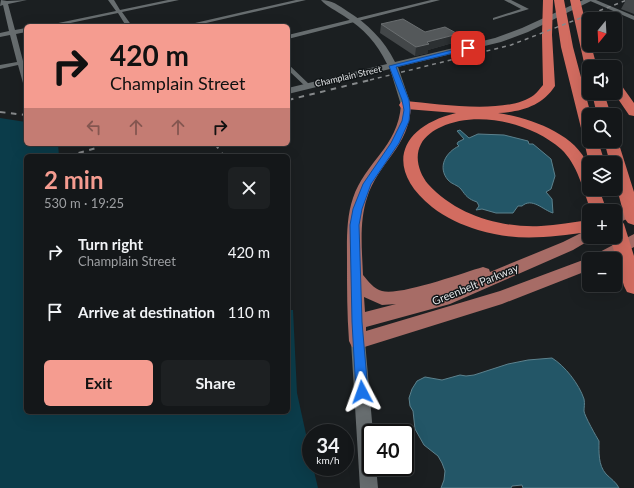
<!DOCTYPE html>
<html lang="en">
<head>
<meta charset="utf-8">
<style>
	body { margin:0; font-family:Lato,sans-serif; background:#1d2022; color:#f1f3f6; height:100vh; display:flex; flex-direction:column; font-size:15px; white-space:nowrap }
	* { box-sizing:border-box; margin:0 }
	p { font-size:13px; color:#9d9fa2 }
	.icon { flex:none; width:22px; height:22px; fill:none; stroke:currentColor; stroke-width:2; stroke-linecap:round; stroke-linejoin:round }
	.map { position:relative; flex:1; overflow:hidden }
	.side { position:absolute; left:24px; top:154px; width:266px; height:260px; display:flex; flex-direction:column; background:#141719; border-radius:6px; box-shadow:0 4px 16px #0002,0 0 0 1px #333638 }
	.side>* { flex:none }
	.hud { position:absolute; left:24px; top:24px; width:266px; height:122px; border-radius:6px; box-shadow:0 4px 16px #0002,0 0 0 1px #333638; background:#f59c90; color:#111; overflow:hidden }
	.needle { width:26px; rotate:198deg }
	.buttons { position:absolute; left:582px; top:12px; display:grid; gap:8px }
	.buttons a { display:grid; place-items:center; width:40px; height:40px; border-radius:6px; background:#141719; box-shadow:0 4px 16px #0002,0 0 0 1px #333638; font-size:20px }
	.speed { position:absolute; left:302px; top:424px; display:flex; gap:8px; font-size:20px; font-weight:700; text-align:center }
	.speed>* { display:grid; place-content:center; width:52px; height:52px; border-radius:50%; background:#141719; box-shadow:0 4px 16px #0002,0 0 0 1px #333638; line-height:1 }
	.speed small { font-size:10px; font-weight:400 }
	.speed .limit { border:2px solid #111; border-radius:6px; background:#fff; color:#111 }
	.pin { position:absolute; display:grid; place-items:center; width:34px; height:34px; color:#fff; margin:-17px; border-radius:8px; box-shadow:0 2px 6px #0006 }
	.me { position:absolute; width:44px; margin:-22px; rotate:356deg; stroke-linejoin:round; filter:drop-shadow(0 0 3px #0008) }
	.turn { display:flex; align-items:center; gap:14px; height:84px; padding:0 20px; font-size:18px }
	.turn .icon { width:52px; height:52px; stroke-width:2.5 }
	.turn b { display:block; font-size:28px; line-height:34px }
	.lanes { display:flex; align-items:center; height:38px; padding:0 20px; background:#0003; justify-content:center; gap:20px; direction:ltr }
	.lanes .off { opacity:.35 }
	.round { display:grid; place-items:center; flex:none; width:42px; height:42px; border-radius:6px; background:#1d2022 }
	.summary { display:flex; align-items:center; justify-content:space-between; height:68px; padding:0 20px }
	h1 { font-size:24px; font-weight:700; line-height:30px; color:#f59c90 }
	.cta { display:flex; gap:8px; margin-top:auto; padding:8px 20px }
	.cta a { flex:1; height:46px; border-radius:6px; background:#f59c90; color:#111; font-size:16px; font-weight:700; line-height:46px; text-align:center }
	.cta a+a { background:#1d2022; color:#f1f3f6 }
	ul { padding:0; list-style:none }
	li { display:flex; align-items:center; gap:12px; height:60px; padding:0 20px }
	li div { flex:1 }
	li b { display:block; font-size:15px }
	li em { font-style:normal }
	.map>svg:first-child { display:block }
	.green { fill:#0b3c4a }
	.water { fill:#235667; stroke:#5c818d }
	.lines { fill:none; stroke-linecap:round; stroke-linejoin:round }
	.minor { fill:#676d6f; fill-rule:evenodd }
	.tertiary { fill:#676d6f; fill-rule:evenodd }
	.secondary { fill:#676d6f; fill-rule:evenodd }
	.primary { fill:#a76c66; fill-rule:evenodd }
	.motorway { fill:#d26c60; fill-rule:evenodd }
	.rail-far1 { stroke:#86898b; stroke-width:1.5; stroke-dasharray:4 4; stroke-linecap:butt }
	.rail { stroke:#86898b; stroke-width:2; stroke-dasharray:5.5 5.5; stroke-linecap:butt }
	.wall { fill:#434749 }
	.shaded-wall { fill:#2c3032 }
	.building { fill:#54585a; stroke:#6a6e70 }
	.route { fill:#1a73e8; stroke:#114b97 }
	.labels { text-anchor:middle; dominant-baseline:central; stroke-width:3; stroke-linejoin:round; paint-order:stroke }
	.far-street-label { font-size:9px; fill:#e2e4e6; stroke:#121618 }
	.street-label { font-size:11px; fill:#e2e4e6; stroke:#121618 }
</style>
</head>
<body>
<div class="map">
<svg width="634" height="488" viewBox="0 0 634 488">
	<rect width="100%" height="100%" fill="#1b1f21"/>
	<path class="green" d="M 0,118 L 26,122 L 26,144 L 58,144 L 59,156 L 26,156 L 26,412 L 288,412 L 288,310 L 293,310 L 297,393 L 311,457 L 311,467 L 313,467 L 318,488 L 0,488 Z"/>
	<path class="water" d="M 460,130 L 469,138 L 478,134 L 504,135 L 528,141 L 529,144 L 533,144 L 551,159 L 555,176 L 551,189 L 546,192 L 552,199 L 553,213 C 543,210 532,197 522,206 L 518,206 L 513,213 L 496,213 L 482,209 L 476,210 L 479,206 L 477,202 C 468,199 466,196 461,189 C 458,185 451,184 448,180 C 437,167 446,152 459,146 L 457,144 L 458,142 L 464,139 L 457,131 Z
		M 552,358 C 565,366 579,384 584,399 C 585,404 584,407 584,411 C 584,415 597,438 599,441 C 599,452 598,465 606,474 C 611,479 616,482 619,488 L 523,488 L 522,485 L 512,486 L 511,488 L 441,488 L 444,480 L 445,471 L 442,463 L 438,456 L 424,445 L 415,429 L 413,411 L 410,406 L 409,398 L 412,389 L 417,381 L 425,377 L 442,380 L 460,375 L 466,376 L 474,375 L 508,364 L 528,360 Z"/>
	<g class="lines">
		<path class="minor" d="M 1,0 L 7,1 L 27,0 L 8,4 L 15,30 L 26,28 L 26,32 L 16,34 L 23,61 L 26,60 L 26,64 L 24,64 L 26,85 L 23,83 L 18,65 L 0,69 L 0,65 L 17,62 L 10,35 L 0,37 L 0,33 L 9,31 L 3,5 L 0,6 Z
			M 108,0 L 114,0 L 120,10 L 168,0 L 179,0 L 122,12 L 132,26 L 126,26 L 118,13 L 56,26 L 44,26 L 116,11 Z
			M 296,0 L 306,0 L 193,26 L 182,26 Z
			M 431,0 L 440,0 L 288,39 L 288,35 Z
			M 504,0 L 511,0 L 529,9 L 493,20 L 493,18 L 521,9 Z
			M 588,0 L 596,0 L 634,16 L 634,20 Z
			M 288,64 L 310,85 L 310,87 L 306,87 L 288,70 Z"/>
		<path class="tertiary" d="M 358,335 L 363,336 L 365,341 L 373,433 L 371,433 L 371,467 L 376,467 L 378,488 L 360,488 L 351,341 L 353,336 Z"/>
		<path class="secondary" d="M 321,0 C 332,0 338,5 347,11 C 368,24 384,40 395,62 L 495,38 L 522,28 L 583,0 L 593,0 L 528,32 L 501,42 L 398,67 L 411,105 L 406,108 L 401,105 L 390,69 L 288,94 L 288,88 L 387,64 C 377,43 364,29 344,16 C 337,11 327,7 321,0 Z"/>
		<path class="primary" d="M 406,102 L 411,105 C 410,147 378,162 367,198 C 359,222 362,250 363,275 C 368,281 374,289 382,291 C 400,296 462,273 483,267 L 489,269 L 490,272 L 563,242 L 589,229 L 589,237 L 595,237 L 573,250 L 450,304 L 366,327 L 366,331 L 500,291 L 583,260 L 591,259 L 594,255 L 634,234 L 634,247 L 612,259 L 589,259 L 589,270 L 502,304 L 358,349 L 352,347 L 349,341 C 347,315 347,288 347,262 C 347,241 346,218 353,198 C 365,162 398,147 401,105 ZM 364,297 L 382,305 L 396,304 L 365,312 Z
			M 634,204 L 634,215 L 615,225 L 615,213 Z"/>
		<path class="motorway" d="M 543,0 L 553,0 L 552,35 L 555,86 C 542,106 521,112 498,113 C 529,118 575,133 588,165 C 591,171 589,182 589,189 L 599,189 L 607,211 L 591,211 C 583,190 578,165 561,149 C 531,123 478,110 441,127 C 434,130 425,136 421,144 C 414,157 419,173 428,184 C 456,215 500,228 541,226 C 557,225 573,222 589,220 L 589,232 C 549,237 518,242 478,230 C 462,225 446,218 432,207 C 384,168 399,127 456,113 L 406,109 L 401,108 L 399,105 L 401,102 L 406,101 C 438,104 508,115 534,95 C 538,92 540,88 543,85 L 542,35 Z
			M 554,0 L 564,0 L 573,47 L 591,115 L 589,115 L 589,136 L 584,135 L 582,132 L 561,47 Z
			M 570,0 L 580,0 L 589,36 L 589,45 L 591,45 L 597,67 L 589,67 L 589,70 L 585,67 Z
			M 615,81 L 619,82 L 634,103 L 634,116 L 629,115 L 614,93 Z
			M 592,93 L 604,93 L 611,115 L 597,115 Z
			M 589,137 L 589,141 L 598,141 L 605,163 L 589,163 L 584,141 L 586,138 Z
			M 615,138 L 618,141 L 634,192 L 634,225 L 628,223 L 625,219 L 615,181 L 615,163 L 610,163 L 604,141 L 615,141 Z
			M 615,218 L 621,220 L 624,224 L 634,256 L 634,294 L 627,292 L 624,286 L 610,237 L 615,237 Z"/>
		<path class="rail-far1" d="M 370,80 L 511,45 L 627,0"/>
		<path class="rail" d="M 288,100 L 374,79
			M 0,112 L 26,115
			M 215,144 L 224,156
			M 68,156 L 96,148"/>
	</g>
	<path class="wall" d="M 626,0 L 634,0 L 634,14 L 621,9 Z
		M 381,24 L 425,32 L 456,42 L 428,50 L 428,53 L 415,56 L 380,33 Z"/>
	<path class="shaded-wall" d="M 458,34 L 456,42 L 428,50 L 428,53 L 415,56 L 416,47 L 427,42 Z"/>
	<path class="building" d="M 403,19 L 425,32 L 445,27 L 458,34 L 427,42 L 429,44 L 416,47 L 381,24 Z"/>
	<path class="route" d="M 468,46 L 471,48 L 470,49 L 396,67 L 409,100 L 410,110 L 409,121 L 399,143 L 371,184 L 362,209 L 359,225 L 362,322 L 368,392 L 366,396 L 362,398 L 358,396 L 356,392 L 352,322 L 350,225 L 353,209 L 363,184 L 391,143 L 402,121 L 404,110 L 402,100 L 389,66 Z"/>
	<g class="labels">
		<g class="far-street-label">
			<text transform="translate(348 76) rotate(-13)">Champlain Street</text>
		</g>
		<g class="street-label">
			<text transform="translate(475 284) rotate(-22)">Greenbelt Parkway</text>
		</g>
	</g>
</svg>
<div class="buttons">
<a><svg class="needle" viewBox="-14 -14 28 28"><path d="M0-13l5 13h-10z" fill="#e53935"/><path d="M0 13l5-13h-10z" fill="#9d9fa2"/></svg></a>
<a><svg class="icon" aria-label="sound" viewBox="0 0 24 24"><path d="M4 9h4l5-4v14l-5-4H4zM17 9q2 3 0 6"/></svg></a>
<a><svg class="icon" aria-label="search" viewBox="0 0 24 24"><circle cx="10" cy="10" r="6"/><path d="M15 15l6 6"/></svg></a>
<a><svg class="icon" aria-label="layers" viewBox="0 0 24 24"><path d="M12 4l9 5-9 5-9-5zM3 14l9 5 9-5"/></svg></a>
<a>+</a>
<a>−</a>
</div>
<div class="speed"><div>34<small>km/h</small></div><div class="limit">40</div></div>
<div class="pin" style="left:468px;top:48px;background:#d93025"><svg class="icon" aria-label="arrive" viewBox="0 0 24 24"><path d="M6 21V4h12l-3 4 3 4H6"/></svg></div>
<svg class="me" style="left:362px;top:392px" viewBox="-20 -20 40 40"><path d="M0-17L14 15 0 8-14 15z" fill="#1a73e8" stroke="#fff" stroke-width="4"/></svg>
<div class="hud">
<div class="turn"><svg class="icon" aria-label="right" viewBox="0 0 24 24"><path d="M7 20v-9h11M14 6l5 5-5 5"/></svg><div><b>420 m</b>Champlain Street</div></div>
<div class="lanes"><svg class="icon off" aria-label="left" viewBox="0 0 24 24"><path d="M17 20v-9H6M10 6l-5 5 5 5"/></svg><svg class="icon off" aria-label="ahead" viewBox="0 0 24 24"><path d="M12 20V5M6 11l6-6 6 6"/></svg><svg class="icon off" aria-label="ahead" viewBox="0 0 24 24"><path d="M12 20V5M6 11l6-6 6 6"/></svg><svg class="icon" aria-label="right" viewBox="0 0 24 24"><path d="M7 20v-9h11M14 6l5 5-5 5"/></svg></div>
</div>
<section class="side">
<div class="summary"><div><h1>2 min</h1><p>530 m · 19:25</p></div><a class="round"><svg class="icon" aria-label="close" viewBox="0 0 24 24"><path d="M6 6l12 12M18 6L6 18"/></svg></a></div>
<ul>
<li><svg class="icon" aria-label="right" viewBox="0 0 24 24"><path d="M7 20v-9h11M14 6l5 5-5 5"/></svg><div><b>Turn right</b><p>Champlain Street</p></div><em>420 m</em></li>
<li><svg class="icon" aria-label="arrive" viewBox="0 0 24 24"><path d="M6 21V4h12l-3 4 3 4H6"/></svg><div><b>Arrive at destination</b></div><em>110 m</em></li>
</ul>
<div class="cta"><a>Exit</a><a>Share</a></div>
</section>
</div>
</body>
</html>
